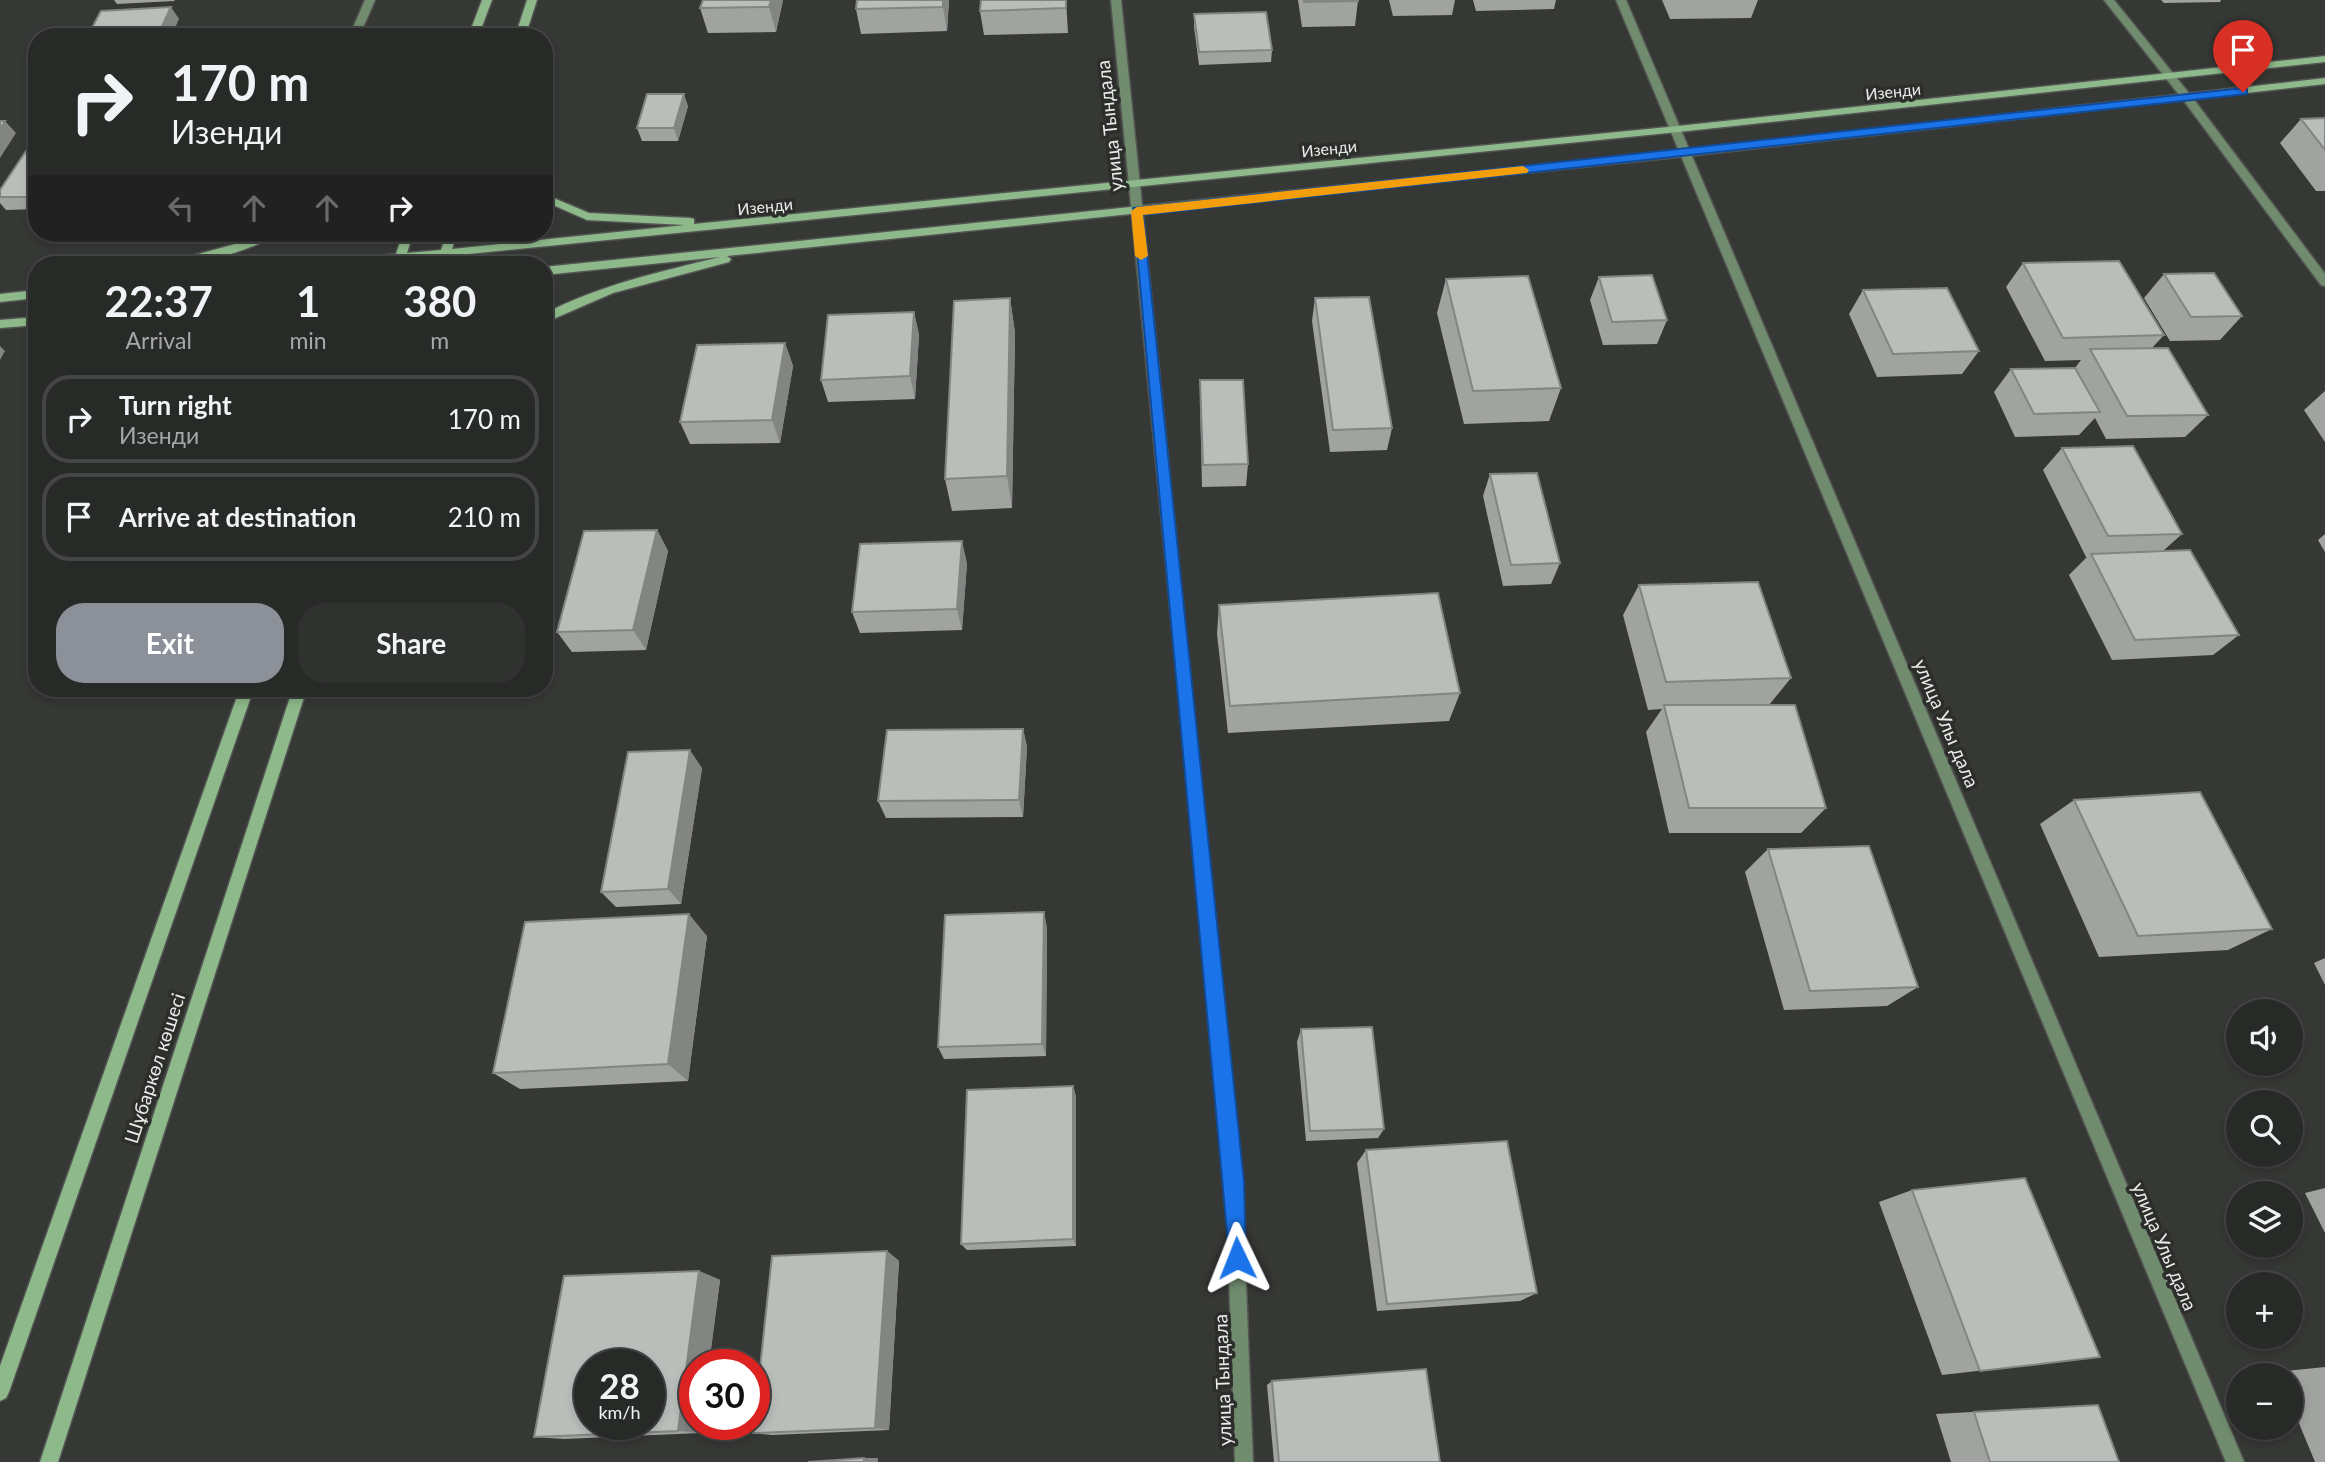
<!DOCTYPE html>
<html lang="en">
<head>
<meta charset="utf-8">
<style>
	body { margin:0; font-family:Lato,sans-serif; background:#303230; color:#f1f3f6; height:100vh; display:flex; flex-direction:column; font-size:26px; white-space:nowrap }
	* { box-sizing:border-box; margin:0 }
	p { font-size:23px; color:#a5a7a8 }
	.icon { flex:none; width:38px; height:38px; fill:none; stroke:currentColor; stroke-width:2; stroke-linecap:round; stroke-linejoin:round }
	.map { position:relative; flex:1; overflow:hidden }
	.sheet { position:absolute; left:28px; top:256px; width:525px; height:441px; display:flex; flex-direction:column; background:#282a28; border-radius:28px; box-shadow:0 4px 10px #0003,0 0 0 2px #444645 }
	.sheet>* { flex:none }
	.hud { position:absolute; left:28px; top:28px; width:525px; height:214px; border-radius:28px; box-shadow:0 4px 10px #0003,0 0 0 2px #444645; background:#282a28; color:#f1f3f6; overflow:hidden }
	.buttons { position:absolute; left:2226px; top:999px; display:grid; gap:14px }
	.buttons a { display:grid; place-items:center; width:77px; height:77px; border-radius:50%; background:#282a28; box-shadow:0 4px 10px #0003,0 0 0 2px #444645; font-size:35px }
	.speed { position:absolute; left:574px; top:1349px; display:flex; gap:14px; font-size:35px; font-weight:700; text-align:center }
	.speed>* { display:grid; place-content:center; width:91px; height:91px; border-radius:50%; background:#282a28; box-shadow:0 4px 10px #0003,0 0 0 2px #444645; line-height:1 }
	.speed small { font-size:18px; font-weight:400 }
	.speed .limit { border:10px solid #d22; background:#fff; color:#111 }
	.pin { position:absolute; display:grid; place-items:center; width:60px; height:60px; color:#fff; margin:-72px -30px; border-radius:50% 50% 50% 0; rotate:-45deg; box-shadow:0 0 7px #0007 }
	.pin .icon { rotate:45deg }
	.me { position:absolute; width:77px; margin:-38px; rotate:358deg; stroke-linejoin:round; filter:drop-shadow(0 0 5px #0008) }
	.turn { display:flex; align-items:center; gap:24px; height:147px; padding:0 28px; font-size:32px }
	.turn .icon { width:91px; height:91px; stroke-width:2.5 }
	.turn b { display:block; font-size:49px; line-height:60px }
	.lanes { display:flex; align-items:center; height:66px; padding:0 28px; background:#0003; justify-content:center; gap:35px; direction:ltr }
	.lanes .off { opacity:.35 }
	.eta { display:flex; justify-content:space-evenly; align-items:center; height:119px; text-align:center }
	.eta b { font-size:42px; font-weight:700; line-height:49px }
	.button { display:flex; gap:14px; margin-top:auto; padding:14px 28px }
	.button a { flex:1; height:80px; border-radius:28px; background:#8c9099; color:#fff; font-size:28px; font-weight:700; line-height:80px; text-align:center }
	.button a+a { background:#303230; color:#f1f3f6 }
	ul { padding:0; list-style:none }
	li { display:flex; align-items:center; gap:21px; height:88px; margin:0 14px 10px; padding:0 14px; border:4px solid #444645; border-radius:28px }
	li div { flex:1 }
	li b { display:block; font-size:26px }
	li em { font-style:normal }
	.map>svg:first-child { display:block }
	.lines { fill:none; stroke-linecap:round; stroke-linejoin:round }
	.street-casing { stroke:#535552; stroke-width:3 }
	.secondary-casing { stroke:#535552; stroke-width:3 }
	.street { fill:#708b6e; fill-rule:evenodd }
	.secondary { fill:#8eba8b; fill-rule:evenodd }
	.wall { fill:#a0a3a0 }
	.shaded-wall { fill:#828582 }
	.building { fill:#babeba; stroke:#828582; stroke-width:2; fill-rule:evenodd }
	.route { fill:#1a73e8; stroke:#114b97; stroke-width:2 }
	.slow { fill:#f59e0b }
	.labels { text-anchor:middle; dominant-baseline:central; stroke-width:7; stroke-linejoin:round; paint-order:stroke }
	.far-street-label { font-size:16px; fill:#eaecea; stroke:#2c2e2b }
	.street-label { font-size:19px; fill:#eaecea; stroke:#2c2e2b }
</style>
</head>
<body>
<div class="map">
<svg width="2325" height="1462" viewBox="0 0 2325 1462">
	<rect width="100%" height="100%" fill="#363835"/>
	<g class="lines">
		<defs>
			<path id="street" d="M 365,0 L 375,0 L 359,37 L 349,37 Z
				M 1111,0 L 1121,0 L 1242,1182 L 1253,1462 L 1235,1462 L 1226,1182 Z
				M 1616,0 L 1626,0 L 2244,1462 L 2226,1462 Z
				M 2104,0 L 2114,0 L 2192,97 L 2325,274 L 2325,286 L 2321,285 L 2184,101 Z"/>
			<path id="secondary" d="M 482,0 L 492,0 L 478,37 L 468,37 Z
				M 527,0 L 537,0 L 525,37 L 515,37 Z
				M 2325,56 L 2325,62 L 1678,132 L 449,256 L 446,264 L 436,264 L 438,257 L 405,261 L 403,264 L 393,264 L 393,262 L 330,264 L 336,260 L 396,254 L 403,233 L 413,233 L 407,253 L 441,250 L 447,233 L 457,233 L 452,249 L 685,225 L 587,220 L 544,201 L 544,194 L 589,213 L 690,218 L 694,219 L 694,224 L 1678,126 Z
				M 2325,78 L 2325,84 L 1688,156 L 727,256 L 731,259 L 729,262 L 613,293 L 544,323 L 544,314 C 599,285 660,272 720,257 L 544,275 L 544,267 L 1688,150 Z
				M 263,233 L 277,233 C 259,249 196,265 171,264 L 173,261 L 235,244 Z
				M 37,290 L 37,298 L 0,302 L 0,294 Z
				M 37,317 L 37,325 L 0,328 L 0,320 Z
				M 240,688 L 254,688 L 9,1392 L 6,1398 L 0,1401 L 0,1366 Z
				M 293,688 L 307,688 L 58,1462 L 40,1462 Z"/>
		</defs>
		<use href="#street" class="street-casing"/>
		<use href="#secondary" class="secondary-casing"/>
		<use href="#street" class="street"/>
		<use href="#secondary" class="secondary"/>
	</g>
	<path class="wall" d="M 114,0 L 175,0 L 174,1 L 117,4 Z
		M 783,0 L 776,32 L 708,33 L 700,8 Z
		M 949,0 L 947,31 L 861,34 L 856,9 Z
		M 981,0 L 1066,0 L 1068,33 L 984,35 L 980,11 Z
		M 1298,0 L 1358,0 L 1355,26 L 1302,27 Z
		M 1389,0 L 1455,0 L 1452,15 L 1393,16 Z
		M 1473,0 L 1556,0 L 1554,9 L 1476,11 Z
		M 1662,0 L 1758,0 L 1751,18 L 1670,19 Z
		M 2161,0 L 2221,0 L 2220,2 L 2164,3 Z
		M 1194,14 L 1272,50 L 1271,62 L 1199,65 L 1194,27 Z
		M 688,106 L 678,141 L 642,141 L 637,128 Z
		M 2325,118 L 2325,191 L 2316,191 L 2280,143 L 2301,119 Z
		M 37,136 L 37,209 L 6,210 L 0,203 L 0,190 Z
		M 2023,263 L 2164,335 L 2152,348 L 2208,415 L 2185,437 L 2106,439 L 2095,418 L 2079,435 L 2015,437 L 1994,392 L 2011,369 L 2075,368 L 2081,360 L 2045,361 L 2006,287 Z
		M 2164,274 L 2242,316 L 2220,340 L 2170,341 L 2144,298 Z
		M 1599,277 L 1667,320 L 1657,344 L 1603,345 L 1590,300 Z
		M 1446,279 L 1561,388 L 1549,421 L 1464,424 L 1437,313 Z
		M 1863,290 L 1979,351 L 1962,374 L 1877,377 L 1849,314 Z
		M 1010,298 L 1015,333 L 1012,508 L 952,511 L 945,479 Z
		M 1315,298 L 1392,428 L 1387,450 L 1330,452 L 1312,321 Z
		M 914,312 L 919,335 L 915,399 L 828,402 L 821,380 Z
		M 785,343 L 793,366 L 780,443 L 690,444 L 680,422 Z
		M 1200,380 L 1248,464 L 1246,486 L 1202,487 L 1200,403 Z
		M 2325,391 L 2325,442 L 2304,410 Z
		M 2062,448 L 2182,534 L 2163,551 L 2239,635 L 2213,655 L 2112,660 L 2069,575 L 2087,557 L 2086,557 L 2043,470 Z
		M 1490,474 L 1560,563 L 1551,584 L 1503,586 L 1483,496 Z
		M 657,530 L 668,551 L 646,650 L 572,652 L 557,632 Z
		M 2325,534 L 2325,552 L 2318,540 Z
		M 967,563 L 962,630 L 860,633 L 852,612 Z
		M 1639,585 L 1791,678 L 1769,705 L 1826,808 L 1801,833 L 1669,833 L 1646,732 L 1662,709 L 1648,710 L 1623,615 Z
		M 1219,605 L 1460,693 L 1449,721 L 1228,733 L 1217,634 Z
		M 1023,729 L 1027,747 L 1023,817 L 886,818 L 878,801 Z
		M 702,768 L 681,904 L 616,907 L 601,892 Z
		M 2074,800 L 2272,929 L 2228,950 L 2099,957 L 2040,824 Z
		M 1768,849 L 1918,987 L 1887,1006 L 1784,1010 L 1745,872 Z
		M 1047,927 L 1046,1056 L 944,1059 L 938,1047 Z
		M 707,936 L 688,1081 L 520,1089 L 493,1073 Z
		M 2325,958 L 2325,985 L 2314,963 Z
		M 1301,1029 L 1384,1129 L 1378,1138 L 1306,1141 L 1297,1042 Z
		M 1073,1086 L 1076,1097 L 1076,1246 L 967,1250 L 961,1244 Z
		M 1366,1150 L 1537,1293 L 1520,1301 L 1377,1311 L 1357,1163 Z
		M 2325,1188 L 2325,1233 L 2305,1193 Z
		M 1912,1190 L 2100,1357 L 1942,1375 L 1879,1202 Z
		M 887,1251 L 899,1261 L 889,1430 L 772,1435 L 753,1433 Z
		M 699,1271 L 720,1280 L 700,1433 L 564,1439 L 534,1437 Z
		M 2325,1367 L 2325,1462 L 2315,1462 L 2291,1404 L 2291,1376 L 2279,1376 L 2277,1372 Z
		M 1272,1381 L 1440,1462 L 1274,1462 L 1267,1385 Z
		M 2098,1405 L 2119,1462 L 1951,1462 L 1936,1414 Z"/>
	<path class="shaded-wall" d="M 771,0 L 783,0 L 776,32 L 769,7 Z
		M 943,0 L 949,0 L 947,31 L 943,7 Z
		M 171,7 L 179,19 L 171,37 L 157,37 Z
		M 684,94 L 688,106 L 678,141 L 674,128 Z
		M 5,121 L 16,133 L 0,158 L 0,129 Z
		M 1010,298 L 1015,333 L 1012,508 L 1007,476 Z
		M 914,312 L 919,335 L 915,399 L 910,376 Z
		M 785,343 L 793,366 L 780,443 L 772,420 Z
		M 0,346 L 5,351 L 0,360 Z
		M 657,530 L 668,551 L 646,650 L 633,630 Z
		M 962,541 L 967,563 L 962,630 L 957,609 Z
		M 1023,729 L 1027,747 L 1023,817 L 1019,800 Z
		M 690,750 L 702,768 L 681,904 L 668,889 Z
		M 1044,912 L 1047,927 L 1046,1056 L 1042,1044 Z
		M 689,914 L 707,936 L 688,1081 L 668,1064 Z
		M 1073,1086 L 1076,1097 L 1076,1246 L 1073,1239 Z
		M 887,1251 L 899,1261 L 889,1430 L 875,1428 Z
		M 699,1271 L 720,1280 L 709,1365 L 695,1365 L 695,1424 L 701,1424 L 700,1433 L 678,1431 Z
		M 864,1458 L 878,1458 L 878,1462 L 864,1462 Z"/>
	<path class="building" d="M 703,0 L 771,0 L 769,7 L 700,8 Z
		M 857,0 L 943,0 L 943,7 L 856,9 Z
		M 981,0 L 1066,0 L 1066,8 L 980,11 Z
		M 1304,0 L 1358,0 L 1358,1 L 1304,2 Z
		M 171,7 L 157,37 L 87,37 L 101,11 Z
		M 1266,12 L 1272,50 L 1199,52 L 1194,14 Z
		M 647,94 L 684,94 L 674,128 L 637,128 Z
		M 2325,118 L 2325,150 L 2301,119 Z
		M 0,121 L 5,121 L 0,129 Z
		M 36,136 L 37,136 L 37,197 L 0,197 L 0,190 Z
		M 2119,261 L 2164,335 L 2063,338 L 2023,263 Z
		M 2214,273 L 2242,316 L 2191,317 L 2164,274 Z
		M 1652,275 L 1667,320 L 1612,322 L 1599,277 Z
		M 1528,276 L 1561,388 L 1473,391 L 1446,279 Z
		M 1947,288 L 1979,351 L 1893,354 L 1863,290 Z
		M 1369,297 L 1392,428 L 1333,430 L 1315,298 Z
		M 1010,298 L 1007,476 L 945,479 L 954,301 Z
		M 914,312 L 910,376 L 821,380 L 828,315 Z
		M 785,343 L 772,420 L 680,422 L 697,345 Z
		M 2168,348 L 2208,415 L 2127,416 L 2090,349 Z
		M 2075,368 L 2100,412 L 2034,414 L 2011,369 Z
		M 1200,380 L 1243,380 L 1248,464 L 1203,465 Z
		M 2133,446 L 2182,534 L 2108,536 L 2062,448 Z
		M 1537,473 L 1560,563 L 1511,565 L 1490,474 Z
		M 657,530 L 633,630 L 557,632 L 584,531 Z
		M 962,541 L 957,609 L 852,612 L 860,544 Z
		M 2190,550 L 2239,635 L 2135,640 L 2091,554 Z
		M 1758,582 L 1791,678 L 1666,682 L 1639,585 Z
		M 1438,593 L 1460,693 L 1230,706 L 1219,605 Z
		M 1664,705 L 1795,705 L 1826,808 L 1689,808 Z
		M 1023,729 L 1019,800 L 878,801 L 887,730 Z
		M 690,750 L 668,889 L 601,892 L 628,752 Z
		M 2200,792 L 2272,929 L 2138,936 L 2074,800 Z
		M 1869,846 L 1918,987 L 1810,991 L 1768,849 Z
		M 1044,912 L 1042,1044 L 938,1047 L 945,915 Z
		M 689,914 L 668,1064 L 493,1073 L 525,922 Z
		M 1372,1027 L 1384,1129 L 1310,1131 L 1301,1029 Z
		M 1073,1086 L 1073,1239 L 961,1244 L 967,1090 Z
		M 1507,1141 L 1537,1293 L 1387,1304 L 1366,1150 Z
		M 2025,1178 L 2100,1357 L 1980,1371 L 1912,1190 Z
		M 887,1251 L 875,1428 L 753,1433 L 772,1256 Z
		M 699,1271 L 678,1431 L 534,1437 L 564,1276 ZM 590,1365 L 649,1365 L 649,1424 L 590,1424 Z
		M 1426,1369 L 1440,1462 L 1279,1462 L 1272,1381 Z
		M 2098,1405 L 2119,1462 L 1990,1462 L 1974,1412 Z
		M 864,1458 L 864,1462 L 808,1462 Z"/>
	<path class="route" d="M 2243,88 L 2247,89 L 2247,94 L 1143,215 L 1244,1182 L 1246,1258 L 1244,1265 L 1237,1268 L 1230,1265 L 1133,208 Z"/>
	<path class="slow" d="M 1523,166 L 1529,170 L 1527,173 L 1143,215 L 1148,256 L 1141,260 L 1135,256 L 1131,211 L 1137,207 Z"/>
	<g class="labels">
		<g class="far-street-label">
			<text transform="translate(1893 91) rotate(-6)">Изенди</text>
			<text transform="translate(1329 148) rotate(-6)">Изенди</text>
			<text transform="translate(765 206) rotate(-6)">Изенди</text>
		</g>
		<g class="street-label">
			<text transform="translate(1109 126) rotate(-96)">улица Тындала</text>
			<text transform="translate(1947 723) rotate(67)">улица Улы дала</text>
			<text transform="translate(154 1068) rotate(-72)">Шұбаркөл көшесі</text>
			<text transform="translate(2165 1246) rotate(67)">улица Улы дала</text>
			<text transform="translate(1222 1380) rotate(-92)">улица Тындала</text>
		</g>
	</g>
</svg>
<div class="buttons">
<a><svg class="icon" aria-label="sound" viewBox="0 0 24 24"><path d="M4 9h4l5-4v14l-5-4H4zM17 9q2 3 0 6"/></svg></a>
<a><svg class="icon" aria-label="search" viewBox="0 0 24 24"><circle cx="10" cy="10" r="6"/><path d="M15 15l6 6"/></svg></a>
<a><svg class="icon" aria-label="layers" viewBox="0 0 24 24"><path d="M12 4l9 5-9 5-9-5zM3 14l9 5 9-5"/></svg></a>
<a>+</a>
<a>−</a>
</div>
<div class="speed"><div>28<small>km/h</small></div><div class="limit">30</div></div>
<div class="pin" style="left:2243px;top:92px;background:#d93025"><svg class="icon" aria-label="arrive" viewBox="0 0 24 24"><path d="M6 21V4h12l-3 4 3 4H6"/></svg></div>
<svg class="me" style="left:1237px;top:1258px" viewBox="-20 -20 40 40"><path d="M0-17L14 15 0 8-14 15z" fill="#1a73e8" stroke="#fff" stroke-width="4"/></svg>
<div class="hud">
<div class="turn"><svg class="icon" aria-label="right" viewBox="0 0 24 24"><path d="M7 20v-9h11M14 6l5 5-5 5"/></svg><div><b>170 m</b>Изенди</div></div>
<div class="lanes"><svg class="icon off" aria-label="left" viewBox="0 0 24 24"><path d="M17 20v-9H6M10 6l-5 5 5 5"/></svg><svg class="icon off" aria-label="ahead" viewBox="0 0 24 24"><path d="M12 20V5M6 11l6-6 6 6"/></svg><svg class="icon off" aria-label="ahead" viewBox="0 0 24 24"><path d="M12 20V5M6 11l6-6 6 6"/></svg><svg class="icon" aria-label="right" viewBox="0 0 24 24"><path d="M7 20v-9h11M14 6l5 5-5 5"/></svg></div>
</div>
<section class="sheet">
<div class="eta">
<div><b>22:37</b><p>Arrival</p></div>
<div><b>1</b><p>min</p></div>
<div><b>380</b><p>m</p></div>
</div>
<ul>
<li><svg class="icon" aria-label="right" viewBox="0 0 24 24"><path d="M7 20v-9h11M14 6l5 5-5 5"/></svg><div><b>Turn right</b><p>Изенди</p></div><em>170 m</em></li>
<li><svg class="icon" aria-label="arrive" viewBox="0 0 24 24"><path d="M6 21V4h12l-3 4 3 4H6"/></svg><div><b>Arrive at destination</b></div><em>210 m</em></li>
</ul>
<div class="button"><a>Exit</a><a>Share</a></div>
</section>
</div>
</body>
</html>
